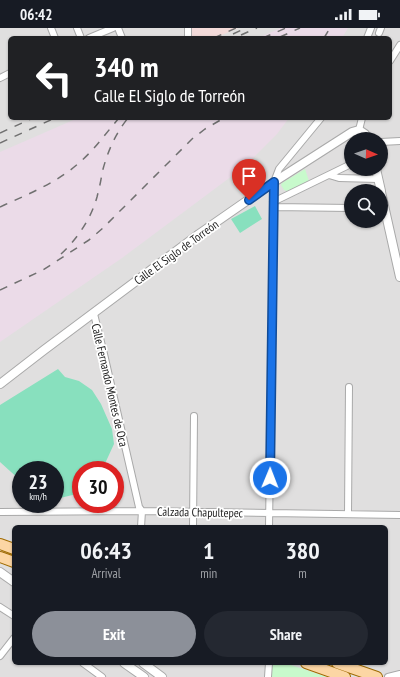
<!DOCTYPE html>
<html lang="en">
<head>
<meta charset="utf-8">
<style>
	body { margin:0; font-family:"PT Sans Narrow",sans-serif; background:#242831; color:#f1f3f6; height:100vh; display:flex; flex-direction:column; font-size:15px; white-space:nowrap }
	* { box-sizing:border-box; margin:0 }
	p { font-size:13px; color:#9ea1a6 }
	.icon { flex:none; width:22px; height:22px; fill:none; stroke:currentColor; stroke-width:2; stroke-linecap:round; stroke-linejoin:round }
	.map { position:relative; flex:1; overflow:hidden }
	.side { position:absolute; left:12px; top:497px; width:376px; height:140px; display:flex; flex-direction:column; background:#171b24; border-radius:6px; box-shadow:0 1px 3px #0004 }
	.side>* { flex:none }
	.guide { position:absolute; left:8px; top:8px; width:384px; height:84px; border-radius:6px; box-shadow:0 1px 3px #0004; background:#202124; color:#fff; overflow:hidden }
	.needle { width:26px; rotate:92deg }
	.tools { position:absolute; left:344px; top:104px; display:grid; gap:8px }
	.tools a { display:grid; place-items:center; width:44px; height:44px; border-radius:50%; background:#171b24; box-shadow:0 1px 3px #0004; font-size:20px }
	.speed { position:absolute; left:12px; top:433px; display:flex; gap:8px; font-size:20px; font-weight:700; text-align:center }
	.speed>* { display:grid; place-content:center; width:52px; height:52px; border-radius:50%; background:#171b24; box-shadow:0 1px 3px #0004; line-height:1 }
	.speed small { font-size:10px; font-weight:400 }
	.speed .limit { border:6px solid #d22; background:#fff; color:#111 }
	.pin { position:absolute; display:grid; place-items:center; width:34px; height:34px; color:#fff; margin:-41px -17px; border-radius:50% 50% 50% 0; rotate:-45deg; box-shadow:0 0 4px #0007 }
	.pin .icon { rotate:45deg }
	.me { position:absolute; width:44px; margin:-22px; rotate:1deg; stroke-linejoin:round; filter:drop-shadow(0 0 3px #0008) }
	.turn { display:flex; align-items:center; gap:14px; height:84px; padding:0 20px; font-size:18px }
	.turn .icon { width:52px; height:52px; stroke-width:2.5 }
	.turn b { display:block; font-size:28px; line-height:34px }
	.eta { display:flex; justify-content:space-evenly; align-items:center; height:68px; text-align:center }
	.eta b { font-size:24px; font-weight:700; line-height:28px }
	.action { display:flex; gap:8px; margin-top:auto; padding:8px 20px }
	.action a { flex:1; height:46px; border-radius:24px; background:#8c9099; color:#fff; font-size:16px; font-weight:700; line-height:46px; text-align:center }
	.action a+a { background:#242831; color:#f1f3f6 }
	.status { display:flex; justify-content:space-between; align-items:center; height:28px; padding:0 20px; background:#171b24; direction:ltr }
	.status svg { height:11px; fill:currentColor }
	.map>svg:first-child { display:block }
	.residential { fill:#e0dfdf; fill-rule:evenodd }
	.commercial { fill:#f2dad9 }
	.industrial { fill:#ebdbe8 }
	.park { fill:#c8facc }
	.pitch { fill:#88e0be }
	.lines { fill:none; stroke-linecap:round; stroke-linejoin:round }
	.minor-casing { stroke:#a9a9a9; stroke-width:8 }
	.tertiary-casing { stroke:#a9a9a9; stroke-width:10 }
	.primary-casing { stroke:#a06b00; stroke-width:12 }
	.minor { stroke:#fff; stroke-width:6 }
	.tertiary { stroke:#fff; stroke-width:8 }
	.primary { stroke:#fcd6a4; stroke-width:10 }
	.rail { stroke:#707070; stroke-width:1.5; stroke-dasharray:8 8; stroke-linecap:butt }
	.route-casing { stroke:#114b97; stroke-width:10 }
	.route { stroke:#1a73e8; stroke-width:7 }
	.labels { text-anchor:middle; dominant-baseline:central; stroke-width:3.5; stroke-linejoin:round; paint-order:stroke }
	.street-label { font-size:12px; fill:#222; stroke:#fff }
</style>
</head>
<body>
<div class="status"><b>06:42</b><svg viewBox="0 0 49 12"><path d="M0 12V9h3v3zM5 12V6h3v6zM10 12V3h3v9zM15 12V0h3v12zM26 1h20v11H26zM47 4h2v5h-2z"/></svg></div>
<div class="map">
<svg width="400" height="649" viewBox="0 0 400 649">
	<rect width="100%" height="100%" fill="#f2efe9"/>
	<path class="residential" d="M 0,0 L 400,0 L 400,649 L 0,649 ZM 10,10 L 390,10 L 390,90 L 10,90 ZM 351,111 L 381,111 L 381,141 L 351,141 ZM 351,163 L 381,163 L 381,193 L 351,193 ZM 21,442 L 55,442 L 55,476 L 21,476 ZM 81,442 L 115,442 L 115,476 L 81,476 ZM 14,499 L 386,499 L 386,635 L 14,635 Z"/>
	<path class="commercial" d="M 191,0 L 238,0 L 215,10 L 191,10 Z"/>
	<path class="industrial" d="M 281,0 L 348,0 L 342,10 L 258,10 Z
		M 78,90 L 289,90 L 277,106 L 244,139 L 122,230 L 0,314 L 0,124 Z"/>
	<path class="park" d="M 305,141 L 309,153 L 290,164 L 284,162 L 281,157 L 282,155 Z
		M 272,635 L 285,635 L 327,649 L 271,649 Z"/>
	<path class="pitch" d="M 255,178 L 262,191 L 240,205 L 231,191 Z
		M 58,341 L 65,349 L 79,353 L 92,362 L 101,376 L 112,401 L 114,416 L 102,442 L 81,442 L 81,465 L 60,470 L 52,480 L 47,476 L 55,476 L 55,442 L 21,442 L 21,453 L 0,434 L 0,377 Z"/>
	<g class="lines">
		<defs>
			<path id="minor" d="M 51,0 L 55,10
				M 77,0 L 81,10
				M 118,0 L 122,10
				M 379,5 L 381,0
				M 89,10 L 113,0
				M 188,10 L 188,0
				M 367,10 L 371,0
				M 390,33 L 400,17
				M 0,50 L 10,45
				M 359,102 L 362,90
				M 381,114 L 400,113
				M 329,147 L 339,150 L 378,151
				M 273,174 L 351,136
				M 273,179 L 351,180
				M 94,286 L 104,326 L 139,479 L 142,483 L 141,499
				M 0,484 L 142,483 L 400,487
				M 348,486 L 349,359
				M 193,499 L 194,388
				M 269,499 L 274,154 L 279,141 L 321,90
				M 0,579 L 14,588
				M 0,628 L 14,610
				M 83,635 L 102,649
				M 268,649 L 269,635
				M 388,649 L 400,646"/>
			<path id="tertiary" d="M 376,141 L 381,163
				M 381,164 L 400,249
				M 0,356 L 44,322 L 199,206 L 274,154 L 352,104 L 359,102 L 365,106 L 367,111
				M 0,544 L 14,554
				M 124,635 L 144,649
				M 143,635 L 162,649"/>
			<path id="primary" d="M 0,516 L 14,521
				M 0,529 L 14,534
				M 306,635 L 345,649
				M 337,635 L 377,649"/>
		</defs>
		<use href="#minor" class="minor-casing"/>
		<use href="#tertiary" class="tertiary-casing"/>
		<use href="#primary" class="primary-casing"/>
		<use href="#minor" class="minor"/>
		<use href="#tertiary" class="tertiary"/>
		<use href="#primary" class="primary"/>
		<path class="rail" d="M 233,6 L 246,0
			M 241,7 L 257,0
			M 280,9 L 300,0
			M 214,10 L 236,0
			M 263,10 L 286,0
			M 324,10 L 330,0
			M 0,105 L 33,90
			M 0,115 L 55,90
			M 0,179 C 28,166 57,155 80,134 C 95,121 106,105 119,90
			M 61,226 C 77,211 91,191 97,169 C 99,161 101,153 102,145 C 107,125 115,106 128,90
			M 0,262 L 43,242 L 89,212 L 103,200 L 192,111 L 205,101 L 224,90"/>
	</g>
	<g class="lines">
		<defs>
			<path id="route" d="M 249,172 L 274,154 L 270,450"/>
		</defs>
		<use href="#route" class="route-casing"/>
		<use href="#route" class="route"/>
	</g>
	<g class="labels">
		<g class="street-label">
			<text transform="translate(176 224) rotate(-36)">Calle El Siglo de Torreón</text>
			<text transform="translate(110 357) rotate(77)">Calle Fernando Montes de Oca</text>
			<text transform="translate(200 484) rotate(1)">Calzada Chapultepec</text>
		</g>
	</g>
</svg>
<div class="tools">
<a><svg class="needle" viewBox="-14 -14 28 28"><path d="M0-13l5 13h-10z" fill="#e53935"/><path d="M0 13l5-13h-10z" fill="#9ea1a6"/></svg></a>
<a><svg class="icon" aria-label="search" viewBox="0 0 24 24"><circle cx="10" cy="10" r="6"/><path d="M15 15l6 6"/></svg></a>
</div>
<div class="speed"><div>23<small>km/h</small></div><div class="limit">30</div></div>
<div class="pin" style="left:249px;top:172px;background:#d93025"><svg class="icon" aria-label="arrive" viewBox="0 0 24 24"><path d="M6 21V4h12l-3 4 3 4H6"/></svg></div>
<svg class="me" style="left:270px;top:450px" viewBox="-20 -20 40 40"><circle r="17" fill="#1a73e8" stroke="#fff" stroke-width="3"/><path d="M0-11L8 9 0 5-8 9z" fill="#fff"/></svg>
<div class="guide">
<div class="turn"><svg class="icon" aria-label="left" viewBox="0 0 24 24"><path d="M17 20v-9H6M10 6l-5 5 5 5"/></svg><div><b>340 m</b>Calle El Siglo de Torreón</div></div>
</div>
<section class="side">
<div class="eta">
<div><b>06:43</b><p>Arrival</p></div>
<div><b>1</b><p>min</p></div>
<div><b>380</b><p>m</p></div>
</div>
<div class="action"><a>Exit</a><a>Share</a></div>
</section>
</div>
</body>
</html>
